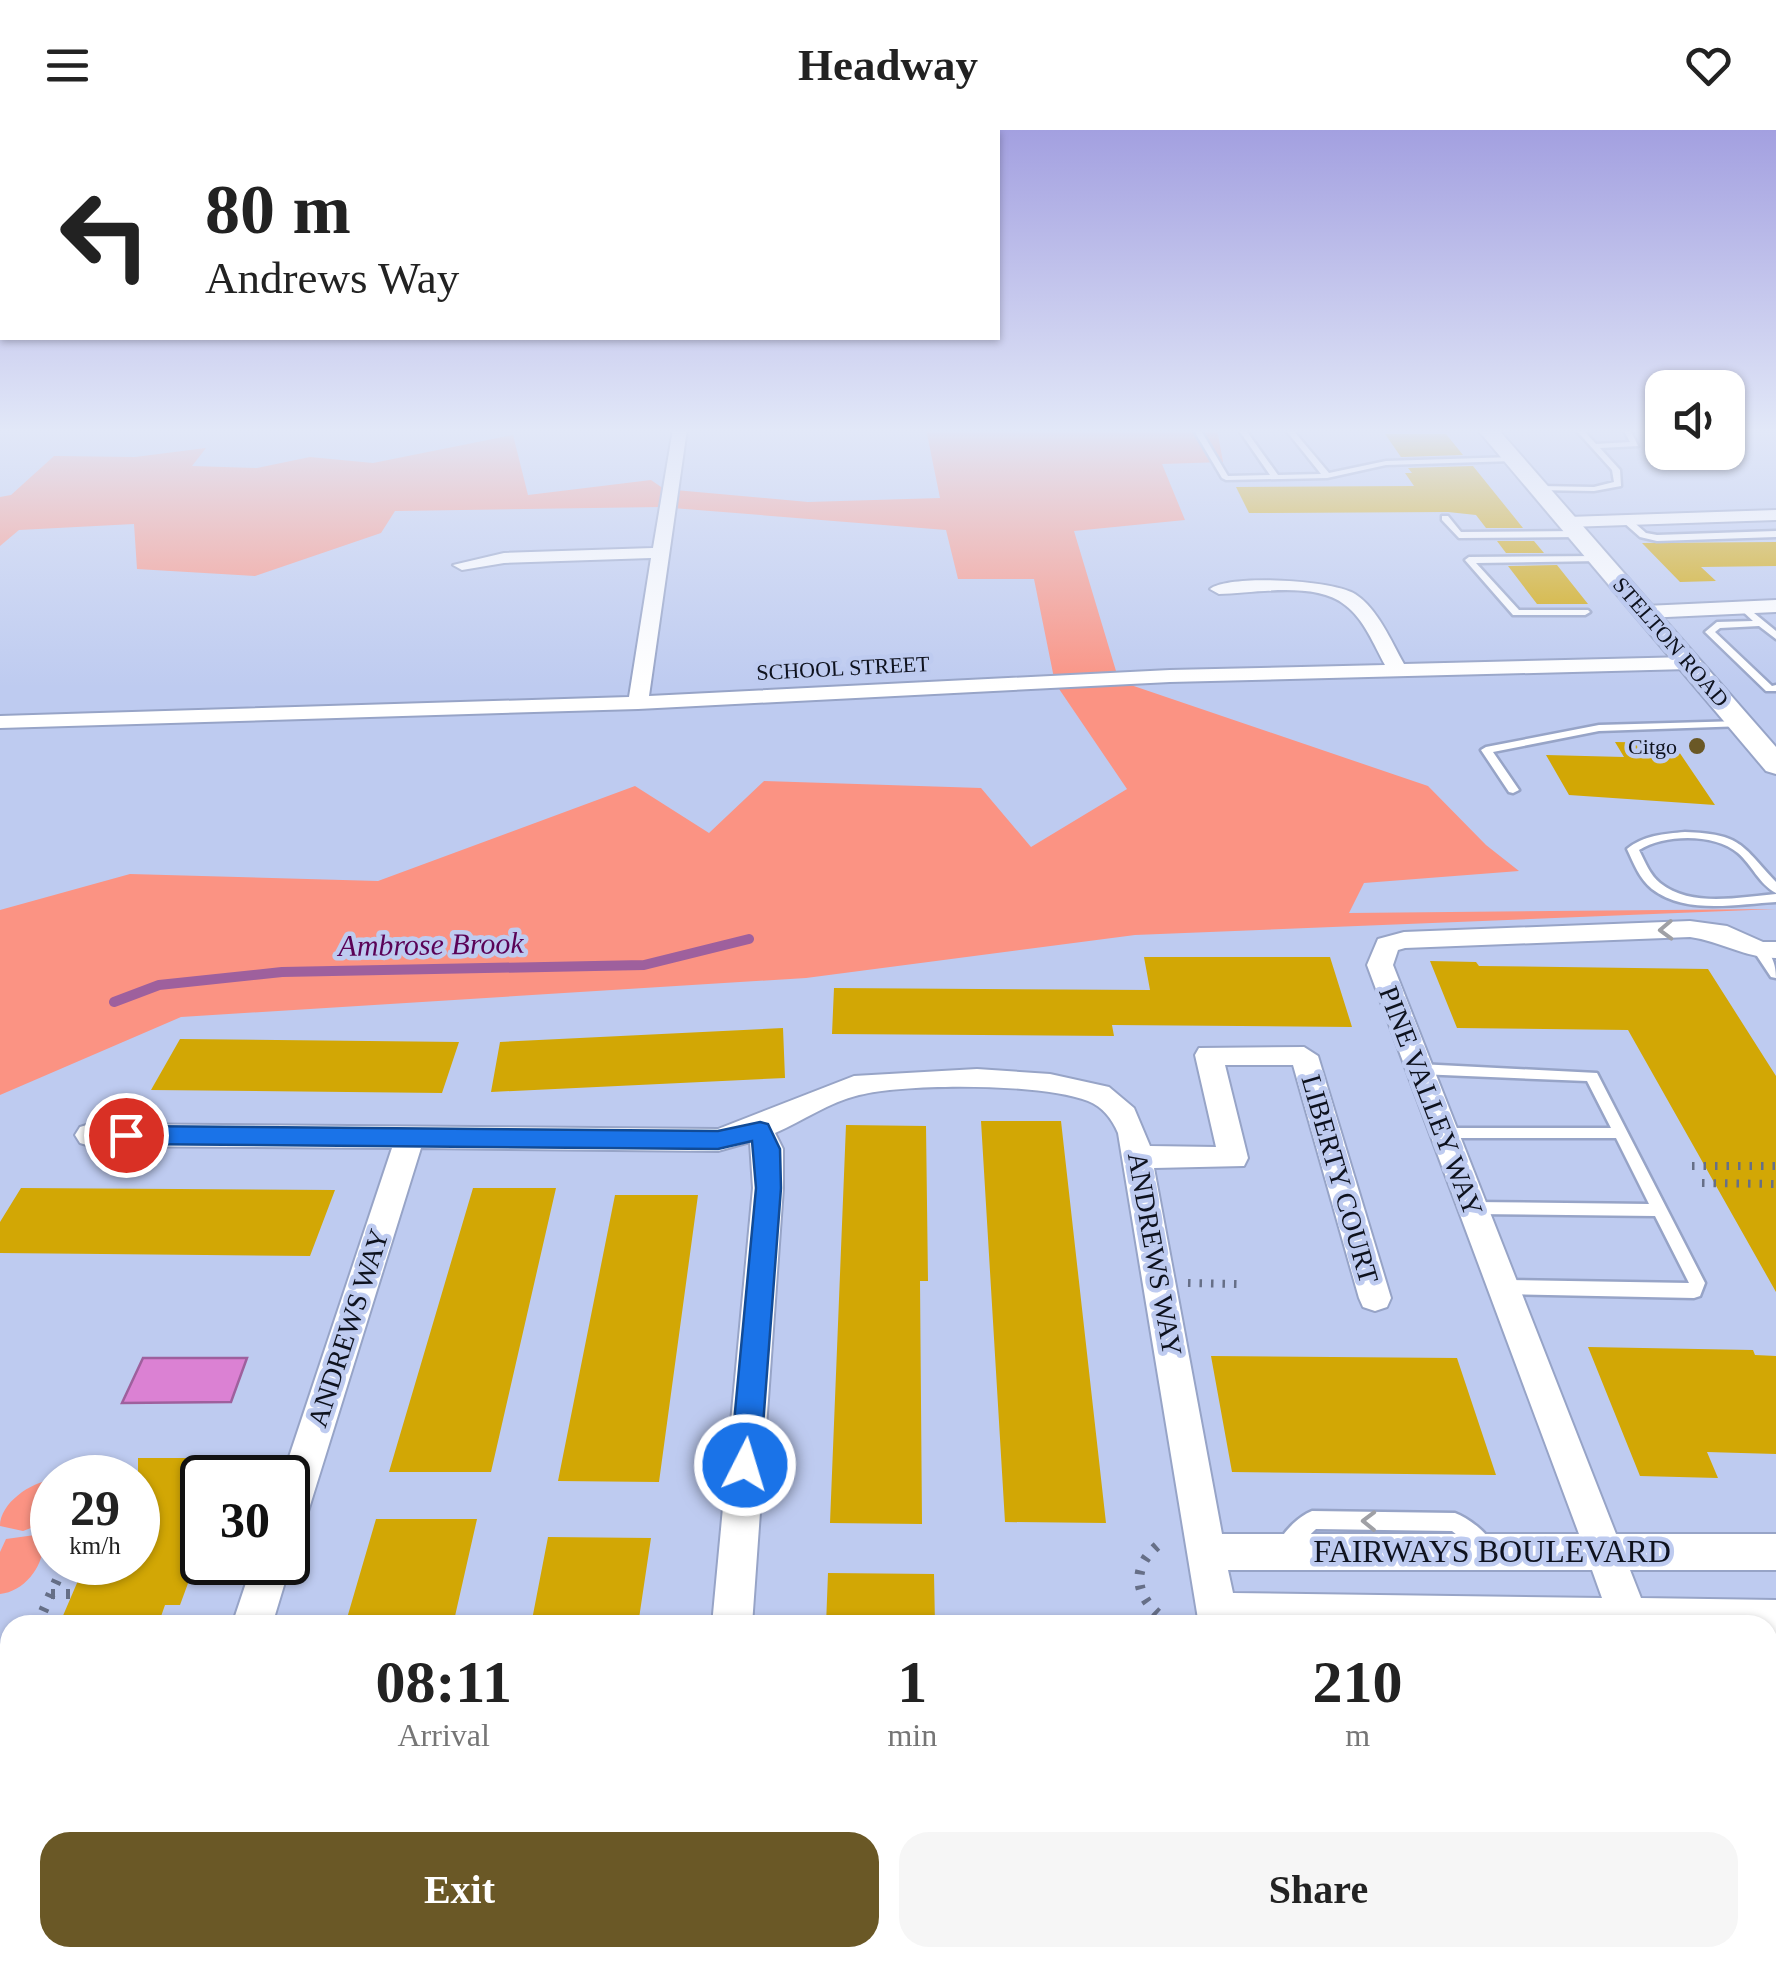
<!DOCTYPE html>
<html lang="en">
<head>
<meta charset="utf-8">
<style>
	body { margin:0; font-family:"Times New Roman",serif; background:#f6f6f6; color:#222; height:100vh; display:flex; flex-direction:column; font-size:38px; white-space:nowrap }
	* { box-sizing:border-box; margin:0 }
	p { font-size:32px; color:#767676 }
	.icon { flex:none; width:55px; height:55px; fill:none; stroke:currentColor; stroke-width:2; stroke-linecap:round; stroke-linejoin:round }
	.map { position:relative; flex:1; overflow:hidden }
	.drawer { position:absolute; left:0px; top:1485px; width:1778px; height:352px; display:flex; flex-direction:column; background:#fff; border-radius:30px 30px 0 0; box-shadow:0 2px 8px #0004 }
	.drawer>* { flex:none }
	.hud { position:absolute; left:0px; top:0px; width:1000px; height:210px; box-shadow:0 2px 8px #0004; background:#fff; color:#222; overflow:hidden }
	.tools { position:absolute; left:1645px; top:240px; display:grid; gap:20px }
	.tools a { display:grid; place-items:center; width:100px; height:100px; border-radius:20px; background:#fff; box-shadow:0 2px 8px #0004; font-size:50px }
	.speed { position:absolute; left:30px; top:1325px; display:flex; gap:20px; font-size:50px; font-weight:700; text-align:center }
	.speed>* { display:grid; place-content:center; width:130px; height:130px; border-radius:50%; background:#fff; box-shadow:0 2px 8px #0004; line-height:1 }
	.speed small { font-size:25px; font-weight:400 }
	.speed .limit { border:5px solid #111; border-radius:15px; background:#fff; color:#111 }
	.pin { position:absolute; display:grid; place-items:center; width:85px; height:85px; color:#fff; margin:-42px; border:5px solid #fff; border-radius:50%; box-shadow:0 2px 10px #0007 }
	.me { position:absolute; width:110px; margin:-55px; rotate:5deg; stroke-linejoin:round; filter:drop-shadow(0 0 8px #0008) }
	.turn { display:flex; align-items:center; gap:35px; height:210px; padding:0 40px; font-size:45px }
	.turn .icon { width:130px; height:130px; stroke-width:2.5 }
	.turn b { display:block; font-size:70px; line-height:85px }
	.eta { display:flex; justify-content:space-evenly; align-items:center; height:170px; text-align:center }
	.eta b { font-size:60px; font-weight:800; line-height:70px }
	.action { display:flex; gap:20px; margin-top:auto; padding:20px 40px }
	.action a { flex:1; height:115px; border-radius:30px; background:#6a5826; color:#fff; font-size:40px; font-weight:800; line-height:115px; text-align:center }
	.action a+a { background:#f6f6f6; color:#222 }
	header { display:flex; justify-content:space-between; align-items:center; height:130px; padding:0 40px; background:#fff; font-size:45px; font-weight:800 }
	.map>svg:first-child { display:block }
	.green { fill:#fb9383 }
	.water { fill:#db81d3; stroke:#9e609d; stroke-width:2.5 }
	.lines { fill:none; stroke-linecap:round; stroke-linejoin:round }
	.stream { stroke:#9e609d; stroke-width:10 }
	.building { fill:#d2a705 }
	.service-casing { stroke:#97a4c7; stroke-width:5 }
	.minor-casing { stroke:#97a4c7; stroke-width:4 }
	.secondary-casing { stroke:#97a4c7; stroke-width:4 }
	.path-far1 { stroke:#666f87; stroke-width:8; stroke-dasharray:2.5 9; stroke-linecap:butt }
	.path { stroke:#666f87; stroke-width:10; stroke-dasharray:4 11; stroke-linecap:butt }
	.service { fill:#fff; fill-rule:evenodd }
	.minor { fill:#fff; fill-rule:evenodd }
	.secondary { fill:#fff; fill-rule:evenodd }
	.oneway { stroke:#9fa0a5 }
	.route { fill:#1a73e8; stroke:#114b97; stroke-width:2.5 }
	.poi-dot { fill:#6a5826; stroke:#becbf0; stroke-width:4 }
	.labels { text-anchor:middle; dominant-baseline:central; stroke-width:9; stroke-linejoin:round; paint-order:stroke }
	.far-street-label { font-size:22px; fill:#0e121e; stroke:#becbf0 }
	.far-poi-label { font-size:22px; fill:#0e121e; stroke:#becbf0; text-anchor:end }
	.street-label { font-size:28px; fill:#0e121e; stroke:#becbf0 }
	.water-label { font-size:30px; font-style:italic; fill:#5a0357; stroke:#becbf0 }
	.near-street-label { font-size:32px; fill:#0e121e; stroke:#becbf0 }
</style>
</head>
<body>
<header><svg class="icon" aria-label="menu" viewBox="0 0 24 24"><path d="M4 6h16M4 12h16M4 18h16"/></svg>Headway<svg class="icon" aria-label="heart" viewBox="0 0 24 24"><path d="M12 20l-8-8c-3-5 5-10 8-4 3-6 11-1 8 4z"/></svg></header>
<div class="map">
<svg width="1776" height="1837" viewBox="0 0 1776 1837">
	<rect width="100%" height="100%" fill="#becbf0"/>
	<path class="green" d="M 926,299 L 1217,299 L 1223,332 L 1162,334 L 1185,390 L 1074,401 L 1119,551 L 1428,656 L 1486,715 L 1519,741 L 1364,753 L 1349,783 L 1776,779 L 1135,805 L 806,848 L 181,887 L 0,965 L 0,780 L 130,744 L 378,751 L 635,656 L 709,703 L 764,651 L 981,658 L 1031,717 L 1127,659 L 1055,553 L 1034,449 L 958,449 L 946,400 L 660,377 L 395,381 L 381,403 L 255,446 L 137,439 L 134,394 L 19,400 L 0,416 L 0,367 L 11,365 L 54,326 L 135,327 L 206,318 L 192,336 L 257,338 L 310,327 L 373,333 L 513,305 L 528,365 L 651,350 L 664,359 L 808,372 L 940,368 Z
		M 52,1350 L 52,1390 L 23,1401 L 0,1396 C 0,1373 31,1352 52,1350 Z
		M 35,1405 L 43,1409 C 46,1434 25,1462 0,1464 L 0,1422 L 6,1409 Z"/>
	<path class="water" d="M 143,1228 L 247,1228 L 231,1272 L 122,1273 Z"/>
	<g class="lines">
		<path class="stream" d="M 114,872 L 159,855 L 282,842 L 644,835 L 749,809"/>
	</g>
	<path class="building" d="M 1385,304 L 1446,304 L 1463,325 L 1401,327 Z
		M 1473,336 L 1523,398 L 1486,398 L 1476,385 L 1448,382 L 1249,383 L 1236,357 L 1414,356 L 1405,343 L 1412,343 L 1408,338 Z
		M 1497,411 L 1534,411 L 1544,423 L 1506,423 Z
		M 1776,412 L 1776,436 L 1701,437 L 1716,451 L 1680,452 L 1642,413 Z
		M 1557,435 L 1588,474 L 1537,474 L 1508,436 Z
		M 1615,612 L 1673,613 L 1715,675 L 1569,665 L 1546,625 L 1624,627 Z
		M 1144,827 L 1330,827 L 1352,897 L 1112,895 L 1114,906 L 832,904 L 834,858 L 1150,860 Z
		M 1430,831 L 1476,832 L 1479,836 L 1708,839 L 1776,946 L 1776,1162 L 1628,900 L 1457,898 Z
		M 783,898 L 785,948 L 491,962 L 500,912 Z
		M 180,909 L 459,912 L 442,963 L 151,960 Z
		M 981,991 L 1061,991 L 1106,1393 L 1005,1392 Z
		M 846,995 L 926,996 L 928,1151 L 920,1151 L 922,1394 L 830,1393 Z
		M 21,1058 L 335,1060 L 310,1126 L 0,1123 L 0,1092 Z
		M 473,1058 L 556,1058 L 491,1342 L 389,1342 Z
		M 615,1065 L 698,1065 L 659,1352 L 558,1351 Z
		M 1588,1217 L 1753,1220 L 1755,1225 L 1776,1226 L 1776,1324 L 1707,1322 L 1718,1348 L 1640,1346 Z
		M 1211,1226 L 1457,1228 L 1496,1345 L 1232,1342 Z
		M 138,1328 L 202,1328 L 202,1437 L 194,1437 L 180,1475 L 165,1475 L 158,1495 L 59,1495 L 86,1432 L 138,1432 Z
		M 376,1389 L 477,1389 L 453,1495 L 345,1495 Z
		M 548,1407 L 651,1408 L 638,1495 L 531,1495 Z
		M 828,1443 L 934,1444 L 935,1495 L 826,1495 Z"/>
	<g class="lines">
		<defs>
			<path id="service" d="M 1193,299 L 1200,299 L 1228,346 L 1270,345 L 1238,299 L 1245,299 L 1278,345 L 1321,344 L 1285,299 L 1292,299 L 1329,343 L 1386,331 L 1513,327 L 1517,329 L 1513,331 L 1386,335 L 1327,348 L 1226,350 L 1222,348 Z
				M 1575,299 L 1582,299 L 1596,314 L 1630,312 L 1623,299 L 1630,299 L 1638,316 L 1600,318 L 1620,340 L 1621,356 L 1594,361 L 1536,360 L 1536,356 L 1539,356 L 1594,357 L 1614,352 L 1612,340 Z
				M 1442,386 L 1448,386 L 1461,402 L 1579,401 L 1583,404 L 1579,407 L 1459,408 L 1442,390 Z
				M 1623,388 L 1629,388 L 1646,403 L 1657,405 L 1776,401 L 1776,407 L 1657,411 L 1640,407 L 1623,392 Z
				M 1602,426 L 1602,430 L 1599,431 L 1476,433 L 1519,480 L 1588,480 L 1590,482 L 1585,485 L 1513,485 L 1465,430 L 1469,427 Z
				M 1743,474 L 1776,501 L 1776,509 L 1759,496 L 1720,498 L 1715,502 L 1772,556 L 1776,555 L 1776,561 L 1766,561 L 1705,502 L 1717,492 L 1753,491 L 1738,477 Z
				M 1741,591 L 1746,594 L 1745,596 L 1599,601 L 1493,622 L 1519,660 L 1513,663 L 1509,662 L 1481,620 L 1486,617 L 1599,595 Z
				M 1685,702 C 1742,704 1741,715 1776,752 L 1776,763 C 1759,754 1752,735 1738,723 C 1714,703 1665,704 1639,720 C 1645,732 1650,745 1660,753 C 1691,778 1740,767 1776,764 L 1776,772 C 1738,774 1685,785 1652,759 C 1639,748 1634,734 1627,719 C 1644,705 1664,704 1685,702 Z
				M 1759,816 C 1772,821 1776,835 1776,848 L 1771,847 L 1753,820 Z
				M 1419,934 L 1597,943 L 1705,1153 L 1700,1166 L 1694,1168 L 1504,1164 L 1498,1162 L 1496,1157 L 1498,1152 L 1504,1150 L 1689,1153 L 1655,1086 L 1472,1084 L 1467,1082 L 1464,1078 L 1467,1074 L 1472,1072 L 1649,1074 L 1616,1008 L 1444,1008 L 1439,1007 L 1437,1003 L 1439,999 L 1444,998 L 1611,998 L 1587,951 L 1419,944 L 1412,939 Z
				M 1312,1381 L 1455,1383 C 1468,1388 1487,1402 1492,1414 L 1490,1420 L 1483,1423 L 1476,1420 L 1452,1401 L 1316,1399 L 1294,1420 L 1287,1423 L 1280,1420 L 1278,1414 C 1283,1402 1299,1386 1312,1381 Z
				M 10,1577 L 10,1597 L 0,1600 L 0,1580 Z
				M 10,1776 L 10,1799 L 1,1803 L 10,1807 L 10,1828 L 37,1828 L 43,1837 L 11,1837 L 8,1832 L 0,1828 L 0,1780 Z
				M 69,1828 L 120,1828 L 114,1837 L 62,1837 L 66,1829 Z"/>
			<path id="minor" d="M 673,299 L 687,299 L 649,566 L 1170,540 L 1385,535 C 1374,515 1364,489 1345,475 C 1315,451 1255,463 1219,464 L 1210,459 C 1229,444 1333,450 1355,464 C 1378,479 1391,511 1404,534 L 1689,527 L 1699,533 L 1689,539 L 1170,552 L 638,579 L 0,598 L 0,586 L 629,567 L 651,428 L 504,433 L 462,440 L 453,435 L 504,423 L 653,418 Z
				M 1776,380 L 1776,390 L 1568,397 L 1560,392 L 1568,387 Z
				M 1776,470 L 1776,482 L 1645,488 L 1636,482 L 1645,476 Z
				M 1690,791 L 1727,796 L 1763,812 L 1776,812 L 1776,828 C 1746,828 1720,811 1690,807 L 1405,818 L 1398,820 L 1393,835 L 1616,1404 L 1776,1404 L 1776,1440 L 1630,1440 L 1641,1468 L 1776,1470 L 1776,1508 L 1768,1508 L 1768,1495 L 1199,1495 L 1118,1003 C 1112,989 1103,977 1088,971 C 1041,953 907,953 859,965 C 829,972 803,991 775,1003 L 783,1019 L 783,1058 L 752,1495 L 712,1495 L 753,1058 L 750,1012 L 718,1021 L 421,1018 L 307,1385 L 301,1397 L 288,1402 L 288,1348 L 282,1348 L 392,1018 L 90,1016 L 80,1013 L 75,1005 L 80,997 L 90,994 L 718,999 L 854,946 L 977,939 L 1050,944 L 1109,957 L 1134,978 L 1150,1016 L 1216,1017 L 1195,925 L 1199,918 L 1304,917 L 1318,926 L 1391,1168 L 1387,1177 L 1375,1181 L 1363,1177 L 1359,1168 L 1293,935 L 1225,935 L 1248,1028 L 1244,1036 L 1154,1038 L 1222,1404 L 1579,1404 L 1367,835 L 1378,809 L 1404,802 ZM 1228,1440 L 1592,1440 L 1602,1468 L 1233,1463 Z
				M 288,1424 L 291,1432 L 272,1495 L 232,1495 L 253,1432 L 288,1432 Z
				M 1768,1808 L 1776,1811 L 1776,1837 L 1742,1837 L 1738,1828 L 1768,1828 Z
				M 136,1828 L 182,1828 L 186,1837 L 140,1837 Z
				M 681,1828 L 727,1828 L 726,1837 L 680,1837 Z
				M 1248,1828 L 1294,1828 L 1296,1837 L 1250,1837 Z"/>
			<path id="secondary" d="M 1477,299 L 1498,299 L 1776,617 L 1776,644 L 1766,641 Z"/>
		</defs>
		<use href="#service" class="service-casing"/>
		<use href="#minor" class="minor-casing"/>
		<use href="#secondary" class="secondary-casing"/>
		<path class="path-far1" d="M 1692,1036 L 1776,1036
			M 1702,1053 L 1776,1054
			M 1188,1153 L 1238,1154
			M 103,1348 L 110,1332"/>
		<path class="path" d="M 1157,1416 C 1128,1441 1137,1470 1166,1490
			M 51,1464 L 72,1464
			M 37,1495 L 65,1432"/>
		<use href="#service" class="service"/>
		<use href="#minor" class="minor"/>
		<use href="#secondary" class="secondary"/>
	</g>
	<defs><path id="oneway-chevron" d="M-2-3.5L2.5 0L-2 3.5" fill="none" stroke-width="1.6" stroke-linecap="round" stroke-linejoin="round" transform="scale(2.5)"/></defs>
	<g class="oneway">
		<use href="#oneway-chevron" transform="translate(1666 800) rotate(178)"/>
		<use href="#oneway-chevron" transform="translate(1369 1391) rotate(-179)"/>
	</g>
	<linearGradient id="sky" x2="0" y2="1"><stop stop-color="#a3a0e0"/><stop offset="0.54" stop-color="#e2e8f8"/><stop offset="1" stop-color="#e2e8f8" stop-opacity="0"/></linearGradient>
	<rect width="1776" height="557" fill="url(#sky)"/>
	<path class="route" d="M 760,992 L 768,994 L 780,1019 L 781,1058 L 760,1335 L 756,1344 L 745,1348 L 734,1344 L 730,1335 L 756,1058 L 752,1011 L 718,1019 L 126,1014 L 113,1005 L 126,996 L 718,1001 Z"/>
	<circle class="poi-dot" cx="1697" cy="616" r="10"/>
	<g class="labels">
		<g class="far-street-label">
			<text transform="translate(1671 512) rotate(49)">STELTON ROAD</text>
			<text transform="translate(843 538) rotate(-3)">SCHOOL STREET</text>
		</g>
		<g class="far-poi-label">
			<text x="1677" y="616">Citgo</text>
		</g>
		<g class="street-label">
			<text transform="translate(1431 971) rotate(69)">PINE VALLEY WAY</text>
			<text transform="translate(1340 1049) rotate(74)">LIBERTY COURT</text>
			<text transform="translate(1155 1124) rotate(80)">ANDREWS WAY</text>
			<text transform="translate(348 1198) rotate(-72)">ANDREWS WAY</text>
		</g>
		<g class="water-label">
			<text transform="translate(431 814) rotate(-1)">Ambrose Brook</text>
		</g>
		<g class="near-street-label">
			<text x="1492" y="1421">FAIRWAYS BOULEVARD</text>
		</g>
	</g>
</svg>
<div class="tools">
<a><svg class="icon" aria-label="sound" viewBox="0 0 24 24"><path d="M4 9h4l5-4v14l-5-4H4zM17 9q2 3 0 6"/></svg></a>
</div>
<div class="speed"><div>29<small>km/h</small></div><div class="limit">30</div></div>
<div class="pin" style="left:126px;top:1005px;background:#d93025"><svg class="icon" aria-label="arrive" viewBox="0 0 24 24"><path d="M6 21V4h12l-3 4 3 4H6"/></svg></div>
<svg class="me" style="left:745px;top:1335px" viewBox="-20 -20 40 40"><circle r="17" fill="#1a73e8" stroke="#fff" stroke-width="3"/><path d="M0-11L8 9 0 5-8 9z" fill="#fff"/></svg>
<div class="hud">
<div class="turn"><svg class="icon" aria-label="left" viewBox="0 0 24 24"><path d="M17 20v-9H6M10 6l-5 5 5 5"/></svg><div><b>80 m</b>Andrews Way</div></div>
</div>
<section class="drawer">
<div class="eta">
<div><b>08:11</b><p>Arrival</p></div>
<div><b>1</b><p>min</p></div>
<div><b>210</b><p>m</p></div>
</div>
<div class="action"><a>Exit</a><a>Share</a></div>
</section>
</div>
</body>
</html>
